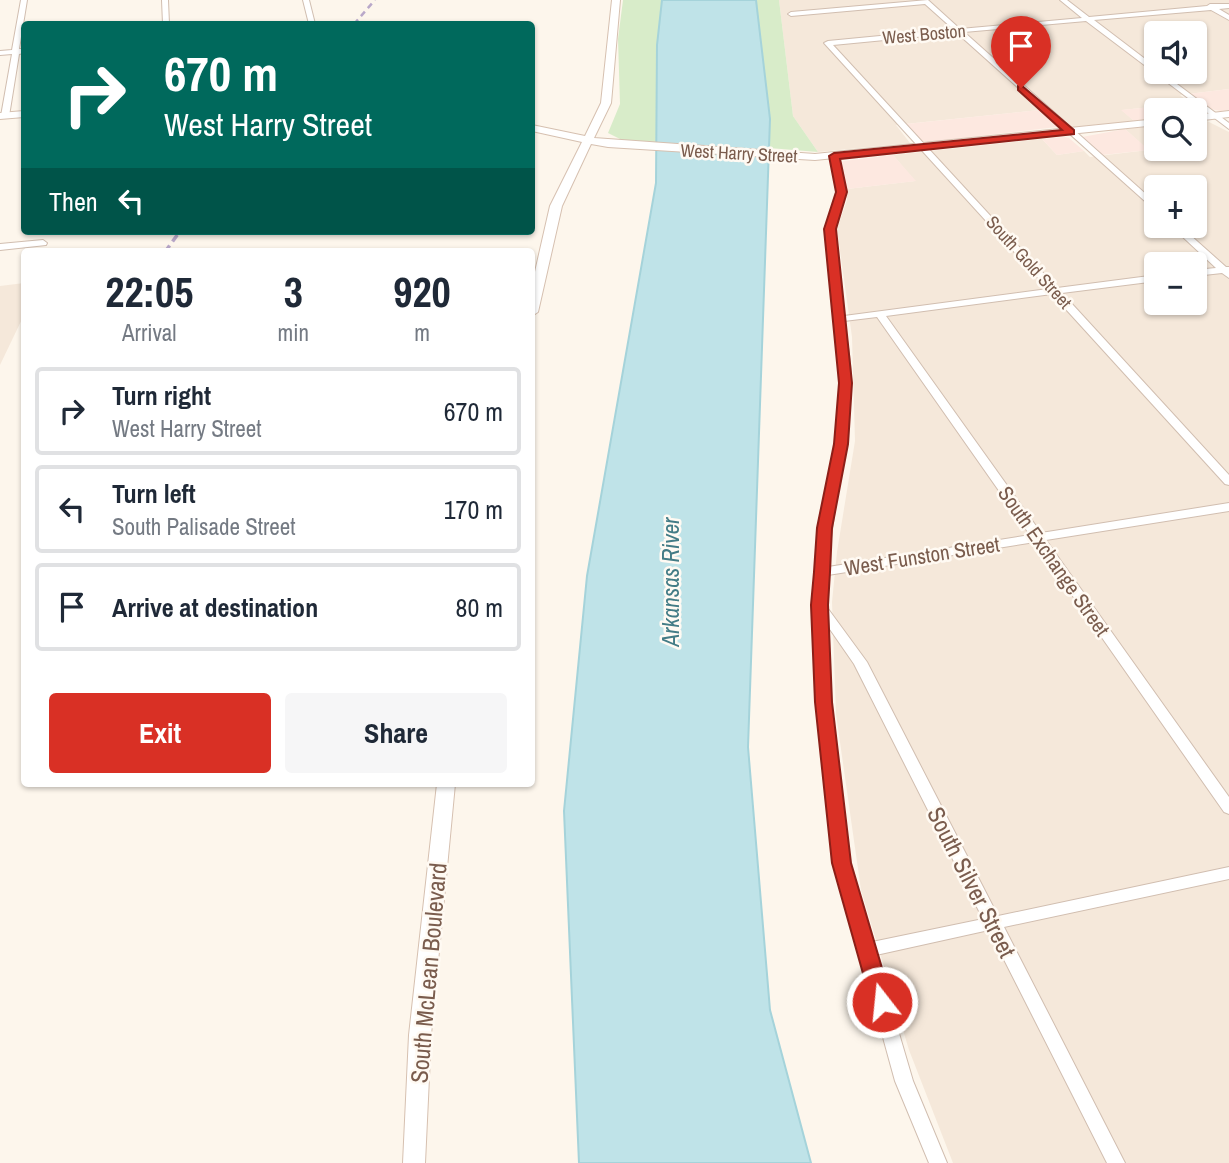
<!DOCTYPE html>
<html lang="en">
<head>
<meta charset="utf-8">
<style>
	body { margin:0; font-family:"Archivo Narrow",sans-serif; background:#f6f6f7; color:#1f2937; height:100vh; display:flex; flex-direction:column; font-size:26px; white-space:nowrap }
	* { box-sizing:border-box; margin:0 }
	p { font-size:23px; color:#747a83 }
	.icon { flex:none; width:38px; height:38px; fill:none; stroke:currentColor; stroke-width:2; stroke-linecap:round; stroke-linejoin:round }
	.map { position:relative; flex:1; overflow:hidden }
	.panel { position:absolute; left:21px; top:248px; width:514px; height:539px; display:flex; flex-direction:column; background:#fff; border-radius:7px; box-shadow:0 2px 5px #0004 }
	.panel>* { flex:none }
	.guide { position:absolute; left:21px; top:21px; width:514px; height:214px; border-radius:7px; box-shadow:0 2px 5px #0004; background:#00695c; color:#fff; overflow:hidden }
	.buttons { position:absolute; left:1144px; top:21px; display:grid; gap:14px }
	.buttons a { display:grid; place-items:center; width:63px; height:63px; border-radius:7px; background:#fff; box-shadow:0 2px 5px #0004; font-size:35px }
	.pin { position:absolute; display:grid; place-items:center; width:60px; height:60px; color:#fff; margin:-72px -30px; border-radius:50% 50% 50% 0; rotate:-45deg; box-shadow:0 0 7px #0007 }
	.pin .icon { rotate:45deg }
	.me { position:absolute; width:77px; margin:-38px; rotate:344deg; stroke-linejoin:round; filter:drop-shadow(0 0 5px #0008) }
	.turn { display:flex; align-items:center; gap:24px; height:147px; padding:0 28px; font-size:32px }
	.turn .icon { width:91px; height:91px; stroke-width:2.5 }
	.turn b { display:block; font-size:49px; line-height:60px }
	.then { display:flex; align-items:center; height:66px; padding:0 28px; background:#0003; gap:14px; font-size:26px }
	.eta { display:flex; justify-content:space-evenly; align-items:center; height:119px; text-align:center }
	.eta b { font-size:42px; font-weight:800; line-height:49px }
	.primary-button { display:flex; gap:14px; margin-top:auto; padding:14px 28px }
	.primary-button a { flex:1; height:80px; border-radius:7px; background:#d93025; color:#fff; font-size:28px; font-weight:800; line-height:80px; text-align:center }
	.primary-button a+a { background:#f6f6f7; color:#1f2937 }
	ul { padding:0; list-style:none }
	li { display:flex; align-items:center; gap:21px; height:88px; margin:0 14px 10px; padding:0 14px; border:4px solid #e0e1e3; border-radius:7px }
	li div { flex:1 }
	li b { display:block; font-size:26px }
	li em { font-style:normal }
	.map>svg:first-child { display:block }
	.residential { fill:#f5e8da; fill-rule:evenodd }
	.commercial { fill:#fde8e0 }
	.green { fill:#d8ecc9 }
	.water { fill:#bfe3e8; stroke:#a5d3da; stroke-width:2 }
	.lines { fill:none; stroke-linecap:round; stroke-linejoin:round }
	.street-casing { stroke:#d1beb0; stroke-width:2 }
	.secondary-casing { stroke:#d6c0b0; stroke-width:2 }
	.street { fill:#fff; fill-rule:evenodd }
	.secondary { fill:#fff; fill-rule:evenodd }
	.rail-far1 { stroke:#b9a8c9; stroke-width:2.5; stroke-dasharray:6 4.5; stroke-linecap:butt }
	.rail { stroke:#b9a8c9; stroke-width:3.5; stroke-dasharray:8 5; stroke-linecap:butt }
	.route { fill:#d93025; stroke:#8d1f18; stroke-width:2 }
	.labels { text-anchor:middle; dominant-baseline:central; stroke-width:5; stroke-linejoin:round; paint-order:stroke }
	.far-street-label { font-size:18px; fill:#7a5c4d; stroke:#fffaf3 }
	.street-label { font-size:21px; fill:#7a5c4d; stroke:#fffaf3 }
	.water-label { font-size:23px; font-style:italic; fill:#437c86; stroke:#fffaf3 }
	.near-street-label { font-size:24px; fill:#7a5c4d; stroke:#fffaf3 }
</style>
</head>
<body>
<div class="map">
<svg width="1229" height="1163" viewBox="0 0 1229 1163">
	<rect width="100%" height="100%" fill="#fdf6ec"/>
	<path class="residential" d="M 779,0 L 1229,0 L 1229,89 L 1180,95 L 1190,103 L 1122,110 L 1134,121 L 1073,127 L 1049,109 L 896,125 L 910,143 L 818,152 L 793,116 ZM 1157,33 L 1195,33 L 1195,72 L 1157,72 Z
		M 1207,121 L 1229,132 L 1229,1163 L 953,1163 L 909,1050 L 861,890 L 836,714 L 832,602 L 837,552 L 855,441 L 852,337 L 837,229 L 847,200 L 847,189 L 915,181 L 893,155 L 1042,139 L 1057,155 L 1084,151 L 1090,157 L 1148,150 L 1125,129 L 1157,126 L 1157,149 L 1195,149 L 1195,122 ZM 1157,187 L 1195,187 L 1195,226 L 1157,226 ZM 1157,264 L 1195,264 L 1195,303 L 1157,303 Z
		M 24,283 L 24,315 L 0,365 L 0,286 Z"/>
	<path class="commercial" d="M 1229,89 L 1229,110 L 1221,111 L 1210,109 L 1188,94 Z
		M 1190,103 L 1199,110 L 1198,114 L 1195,114 L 1195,110 L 1157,110 L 1157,118 L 1134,121 L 1121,110 Z
		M 1039,110 L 1057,127 L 928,142 L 920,140 L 906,124 Z
		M 1125,129 L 1149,150 L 1102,155 L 1082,137 Z
		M 1065,137 L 1069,138 L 1084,151 L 1057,155 L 1042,139 Z
		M 893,155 L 916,181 L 847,189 L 841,163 L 844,161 Z"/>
	<path class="green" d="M 623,0 L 662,0 L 657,45 L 658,142 L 624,141 L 608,133 L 620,104 L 618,39 Z
		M 756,0 L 779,0 L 793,116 L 818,152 L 769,148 L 770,119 Z"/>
	<path class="water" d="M 662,0 L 756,0 L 770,119 L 748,747 L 770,1010 L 811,1163 L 579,1163 L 564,811 L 587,576 L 656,183 L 657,45 Z"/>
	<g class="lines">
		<defs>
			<path id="street" d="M 21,0 L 27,0 L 19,49 L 24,49 L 24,53 L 19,54 L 9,116 L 5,118 L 1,116 L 12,54 L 0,55 L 0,51 L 12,50 Z
				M 162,0 L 168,0 L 169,24 L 163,24 Z
				M 303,0 L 309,0 L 315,24 L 309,24 Z
				M 928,0 L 960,29 L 1082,18 L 1060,0 L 1067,0 L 1089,17 L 1207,6 L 1210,4 L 1229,4 L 1229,8 L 1219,9 L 1229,15 L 1229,20 L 1211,10 L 1094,20 L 1157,68 L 1157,72 L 1161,72 L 1229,123 L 1229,129 L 1086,21 L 964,32 L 1157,204 L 1157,212 L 957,33 L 833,45 L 1057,288 L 1157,275 L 1157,281 L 1062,293 L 1229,475 L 1229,485 L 1225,484 L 1052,294 L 886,316 L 1041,533 L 1229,503 L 1229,511 L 1046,540 L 1229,797 L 1229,814 L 1224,812 L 1035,542 L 828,575 L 826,606 L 867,662 L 998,916 L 1229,867 L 1229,879 L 1004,927 L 1125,1163 L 1107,1163 L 989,930 L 876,955 L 913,1081 L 947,1163 L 929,1163 L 895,1081 L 835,863 L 817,702 L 814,605 L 819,528 L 836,444 L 841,383 L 826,229 L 837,192 L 830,156 L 834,154 L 838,156 L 845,192 L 834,229 L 844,316 L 1048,289 L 824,43 L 828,41 L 953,29 L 925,4 L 791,16 L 788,14 L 791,12 ZM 877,317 L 1030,535 L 828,567 C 832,506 849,447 851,386 C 852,365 847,342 844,321 ZM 827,625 L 854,664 L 983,919 L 872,942 L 849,863 L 831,702 Z
				M 1171,226 L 1180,226 L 1226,267 L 1229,267 L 1229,278 L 1222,273 L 1195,276 L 1195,270 L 1216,268 Z
				M 43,240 L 47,243 L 46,245 L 0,250 L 0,244 Z"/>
			<path id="secondary" d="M 612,0 L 620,0 L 611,103 L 594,138 L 815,154 L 1157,119 L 1157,125 L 815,160 L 608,147 L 591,144 L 562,206 L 538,312 L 532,316 L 532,285 L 550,206 L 582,142 L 532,131 L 532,125 L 585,136 L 601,103 Z
				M 24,111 L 24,117 L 0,119 L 0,113 Z
				M 1229,111 L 1229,117 L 1195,121 L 1195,115 Z
				M 437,784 L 455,784 L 431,1035 L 425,1163 L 403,1163 L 409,1035 Z"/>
		</defs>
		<use href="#street" class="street-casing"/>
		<use href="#secondary" class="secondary-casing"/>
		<use href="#street" class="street"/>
		<use href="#secondary" class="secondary"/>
		<path class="rail-far1" d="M 354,24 L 375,0"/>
		<path class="rail" d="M 165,252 L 180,231"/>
	</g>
	<path class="route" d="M 1021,85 L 1074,130 L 1074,134 L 840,159 L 847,192 L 836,229 L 852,383 L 848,444 L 832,528 L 830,572 L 828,605 L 832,702 L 851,863 L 892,1002 L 889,1009 L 882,1012 L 874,1009 L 871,1002 L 832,863 L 815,702 L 811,605 L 814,572 L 817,528 L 834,444 L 839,383 L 824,229 L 836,192 L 829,156 L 834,153 L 1062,130 L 1018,90 L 1018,86 Z"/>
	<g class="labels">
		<g class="far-street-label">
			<text transform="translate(924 34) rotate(-5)">West Boston</text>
			<text transform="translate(739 153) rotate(3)">West Harry Street</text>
			<text transform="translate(1029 262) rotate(48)">South Gold Street</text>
		</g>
		<g class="street-label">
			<text transform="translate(922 556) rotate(-9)">West Funston Street</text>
			<text transform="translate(1054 561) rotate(55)">South Exchange Street</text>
		</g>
		<g class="water-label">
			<text transform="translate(670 582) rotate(-90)">Arkansas River</text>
		</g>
		<g class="near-street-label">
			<text transform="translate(972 882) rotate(63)">South Silver Street</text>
			<text transform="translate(428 973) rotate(-85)">South McLean Boulevard</text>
		</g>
	</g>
</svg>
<div class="buttons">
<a><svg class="icon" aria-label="sound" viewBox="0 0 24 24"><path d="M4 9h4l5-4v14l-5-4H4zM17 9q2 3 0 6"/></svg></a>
<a><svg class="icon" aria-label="search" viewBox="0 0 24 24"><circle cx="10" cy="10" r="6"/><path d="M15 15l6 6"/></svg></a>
<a>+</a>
<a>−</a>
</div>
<div class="pin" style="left:1021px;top:88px;background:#d93025"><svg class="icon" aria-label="arrive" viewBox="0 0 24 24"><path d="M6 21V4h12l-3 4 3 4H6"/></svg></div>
<svg class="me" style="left:882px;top:1002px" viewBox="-20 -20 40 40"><circle r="17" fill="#d93025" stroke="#fff" stroke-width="3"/><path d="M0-11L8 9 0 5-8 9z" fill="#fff"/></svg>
<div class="guide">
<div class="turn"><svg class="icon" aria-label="right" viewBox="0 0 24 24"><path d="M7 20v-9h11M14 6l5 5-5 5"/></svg><div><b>670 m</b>West Harry Street</div></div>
<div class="then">Then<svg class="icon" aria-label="left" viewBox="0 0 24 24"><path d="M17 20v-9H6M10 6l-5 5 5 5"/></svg></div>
</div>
<section class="panel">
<div class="eta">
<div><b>22:05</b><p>Arrival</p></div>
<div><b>3</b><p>min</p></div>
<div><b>920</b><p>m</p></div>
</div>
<ul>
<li><svg class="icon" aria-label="right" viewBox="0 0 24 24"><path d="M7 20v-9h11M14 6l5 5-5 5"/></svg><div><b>Turn right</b><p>West Harry Street</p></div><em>670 m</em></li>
<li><svg class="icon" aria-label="left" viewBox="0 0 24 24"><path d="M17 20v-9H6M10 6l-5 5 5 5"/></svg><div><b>Turn left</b><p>South Palisade Street</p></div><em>170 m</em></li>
<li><svg class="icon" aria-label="arrive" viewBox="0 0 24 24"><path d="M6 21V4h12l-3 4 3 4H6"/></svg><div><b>Arrive at destination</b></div><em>80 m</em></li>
</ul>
<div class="primary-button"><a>Exit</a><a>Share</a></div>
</section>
</div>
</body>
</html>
